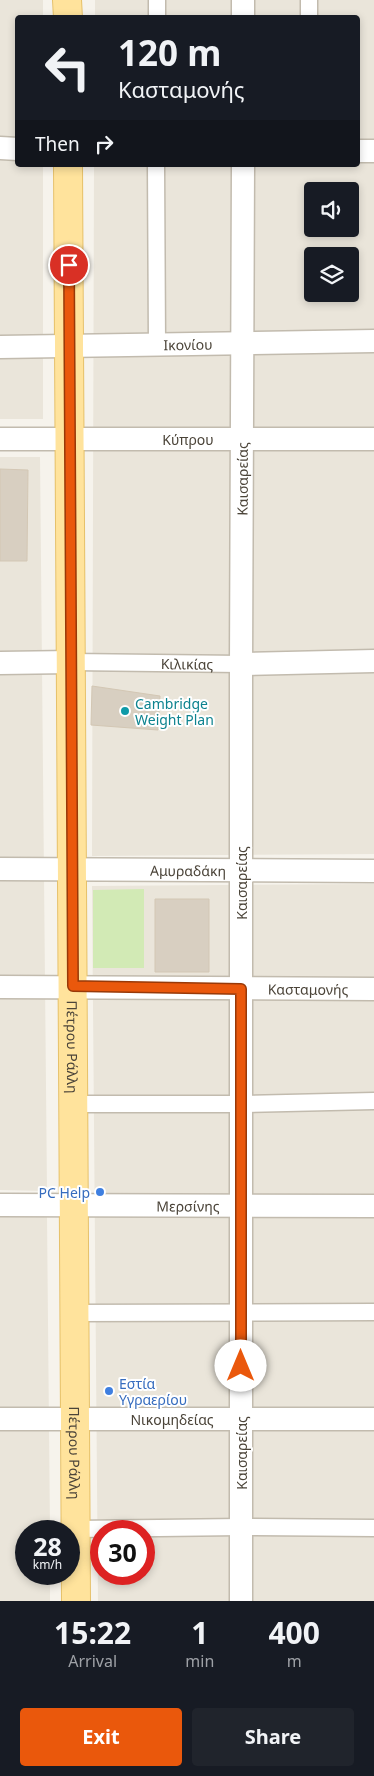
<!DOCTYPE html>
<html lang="en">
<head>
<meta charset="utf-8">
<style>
	body { margin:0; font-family:"Noto Sans",sans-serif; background:#20242c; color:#f1f3f6; height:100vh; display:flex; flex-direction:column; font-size:19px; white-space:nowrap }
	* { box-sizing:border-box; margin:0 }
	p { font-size:16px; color:#9ea1a6 }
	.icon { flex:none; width:28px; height:28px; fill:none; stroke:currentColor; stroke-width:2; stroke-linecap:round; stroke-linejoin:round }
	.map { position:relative; height:1601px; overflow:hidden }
	.drawer { display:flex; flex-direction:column; background:#171b24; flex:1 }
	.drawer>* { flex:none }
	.hud { position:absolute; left:15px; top:15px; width:345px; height:152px; border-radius:5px; box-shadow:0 2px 8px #0003; background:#171b24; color:#f1f3f6; overflow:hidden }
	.fabs { position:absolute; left:304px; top:182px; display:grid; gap:10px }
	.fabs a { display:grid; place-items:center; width:55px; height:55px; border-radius:5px; background:#171b24; box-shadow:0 2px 8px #0003; font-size:25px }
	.speed { position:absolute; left:15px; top:1520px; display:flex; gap:10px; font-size:25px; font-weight:700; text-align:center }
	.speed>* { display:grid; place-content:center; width:65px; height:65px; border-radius:50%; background:#171b24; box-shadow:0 2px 8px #0003; line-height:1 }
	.speed small { font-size:12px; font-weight:400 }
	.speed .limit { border:8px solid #d22; background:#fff; color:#111 }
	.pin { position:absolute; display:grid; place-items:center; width:42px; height:42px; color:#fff; margin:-21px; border:2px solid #fff; border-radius:50%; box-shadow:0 1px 5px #0007 }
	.me { position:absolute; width:55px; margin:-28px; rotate:0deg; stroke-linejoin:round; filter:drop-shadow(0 0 4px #0008) }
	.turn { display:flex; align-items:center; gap:18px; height:105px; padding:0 20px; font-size:22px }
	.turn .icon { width:65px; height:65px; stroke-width:2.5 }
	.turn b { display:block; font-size:35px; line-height:42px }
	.then { display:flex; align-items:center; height:48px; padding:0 20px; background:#0003; gap:10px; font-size:19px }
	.eta { display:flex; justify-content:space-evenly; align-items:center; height:85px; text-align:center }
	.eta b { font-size:30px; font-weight:700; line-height:35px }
	.button { display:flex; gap:10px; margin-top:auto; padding:10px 20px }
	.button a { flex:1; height:58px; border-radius:5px; background:#ea580c; color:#fff; font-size:20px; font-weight:700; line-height:58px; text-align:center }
	.button a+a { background:#20242c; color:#f1f3f6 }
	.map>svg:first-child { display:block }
	.residential { fill:#eae5da; fill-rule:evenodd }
	.green { fill:#d2eab5 }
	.building { fill:#d8cfc1; stroke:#d3c7b4 }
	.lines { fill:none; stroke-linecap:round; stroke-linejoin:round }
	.pedestrian-casing { stroke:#c2bbae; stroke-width:19 }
	.minor-casing { stroke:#c2bbae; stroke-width:25 }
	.primary-casing { stroke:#e6c16a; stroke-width:30 }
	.pedestrian { stroke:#fff; stroke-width:16 }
	.minor { stroke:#fff; stroke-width:22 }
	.primary { stroke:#ffe39c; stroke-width:28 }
	.route-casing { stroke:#983908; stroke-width:12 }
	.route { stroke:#ea580c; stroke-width:9 }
	.culture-dot { fill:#0f9aa8; stroke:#fff; stroke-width:2 }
	.shop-dot { fill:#3f7fe0; stroke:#fff; stroke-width:2 }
	.labels { text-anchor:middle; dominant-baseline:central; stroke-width:4; stroke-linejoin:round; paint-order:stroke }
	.street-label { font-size:14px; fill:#4b4439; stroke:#fff }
	.culture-label { font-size:14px; fill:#0d838f; stroke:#fff; text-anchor:start }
	.shop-label { font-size:14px; fill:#366cbe; stroke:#fff; text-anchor:end }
</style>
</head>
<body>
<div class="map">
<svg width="374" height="1601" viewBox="0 0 374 1601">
	<rect width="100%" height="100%" fill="#f6f3ec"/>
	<path class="residential" d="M 0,0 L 43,0 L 43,17 L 18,18 L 18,165 L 43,165 L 43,419 L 0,419 Z
		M 95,0 L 374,0 L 374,854 L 92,856 L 94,165 L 358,165 L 358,18 L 95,17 ZM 312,191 L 350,191 L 350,229 L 312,229 ZM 312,256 L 350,256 L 350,294 L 312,294 Z
		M 0,457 L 40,457 L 47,1191 L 0,1190 Z
		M 374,884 L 374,1601 L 98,1601 L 92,886 ZM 101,1531 L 144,1531 L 144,1574 L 101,1574 Z
		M 0,1217 L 47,1217 L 50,1531 L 26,1531 L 26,1574 L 50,1574 L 50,1601 L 0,1601 Z"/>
	<path class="green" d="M 144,889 L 144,968 L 93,968 L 93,890 Z"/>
	<path class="building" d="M 0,469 L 28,470 L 27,561 L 0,561 Z
		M 92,686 L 160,696 L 158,730 L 91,725 Z
		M 155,899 L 209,899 L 209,972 L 155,972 Z"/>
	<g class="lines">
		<defs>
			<g id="pedestrian">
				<path d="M 157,18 L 157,0"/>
				<path d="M 309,18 L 309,0"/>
				<path d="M 156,165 L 157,344"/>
				<path id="s1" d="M 71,662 L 241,664"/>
				<path d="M 73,1104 L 241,1104 L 374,1101"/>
				<path d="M 74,1313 L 374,1312"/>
				<path d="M 76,1529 L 241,1527 L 374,1528"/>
			</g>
			<g id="minor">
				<path d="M 243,18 L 243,0"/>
				<path d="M 0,148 L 18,149"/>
				<path d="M 358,151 L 374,151"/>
				<path id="s2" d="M 0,347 L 374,341"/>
				<path id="s3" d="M 0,439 L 374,439"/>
				<path d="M 0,663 L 71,662"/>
				<path d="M 241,664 L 374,661"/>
				<path id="s4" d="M 0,869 L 374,871"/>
				<path id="s5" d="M 0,987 L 374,989"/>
				<path id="s6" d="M 0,1205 L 374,1206"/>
				<path id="s7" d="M 0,1419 L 374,1419"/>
				<path id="s8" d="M 241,1601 L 241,664 L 243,165"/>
			</g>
			<g id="primary">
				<path d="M 67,0 L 68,18"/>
				<path id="s9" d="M 68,165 L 76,1601"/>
			</g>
		</defs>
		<use href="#pedestrian" class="pedestrian-casing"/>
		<use href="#minor" class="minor-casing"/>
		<use href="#primary" class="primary-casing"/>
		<use href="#pedestrian" class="pedestrian"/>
		<use href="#minor" class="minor"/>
		<use href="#primary" class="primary"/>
	</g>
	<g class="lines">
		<defs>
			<path id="route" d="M 69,265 L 73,986 L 241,989 L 241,1366"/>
		</defs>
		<use href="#route" class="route-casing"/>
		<use href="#route" class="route"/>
	</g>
	<circle class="culture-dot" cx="125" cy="711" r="5"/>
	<g class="shop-dot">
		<circle cx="100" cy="1192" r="5"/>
		<circle cx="109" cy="1391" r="5"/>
	</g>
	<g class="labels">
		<g class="street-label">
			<text stroke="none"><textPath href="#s2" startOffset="188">Ικονίου</textPath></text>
			<text stroke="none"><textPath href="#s3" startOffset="188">Κύπρου</textPath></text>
			<text stroke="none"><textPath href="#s8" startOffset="1122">Καισαρείας</textPath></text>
			<text stroke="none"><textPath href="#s1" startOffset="116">Κιλικίας</textPath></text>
			<text stroke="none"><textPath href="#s4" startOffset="188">Αμυραδάκη</textPath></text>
			<text transform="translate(241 883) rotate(-90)">Καισαρείας</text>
			<text stroke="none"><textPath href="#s5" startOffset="308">Κασταμονής</textPath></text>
			<text stroke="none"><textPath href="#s9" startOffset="882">Πέτρου Ράλλη</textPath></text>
			<text stroke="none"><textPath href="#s6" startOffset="188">Μερσίνης</textPath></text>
			<text stroke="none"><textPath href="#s7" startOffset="172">Νικομηδείας</textPath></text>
			<text stroke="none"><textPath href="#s9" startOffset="1288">Πέτρου Ράλλη</textPath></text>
			<text transform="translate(241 1453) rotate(-90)">Καισαρείας</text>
		</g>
		<g class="culture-label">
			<text x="135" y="703">Cambridge<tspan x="135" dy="16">Weight Plan</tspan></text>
		</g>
		<g class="shop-label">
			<text x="90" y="1192">PC Help</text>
			<text x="119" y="1383" text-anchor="start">Εστία<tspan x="119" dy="16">Υγραερίου</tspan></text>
		</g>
	</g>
</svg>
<div class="fabs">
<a><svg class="icon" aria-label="sound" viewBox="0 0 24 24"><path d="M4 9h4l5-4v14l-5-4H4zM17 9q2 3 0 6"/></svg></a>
<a><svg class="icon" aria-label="layers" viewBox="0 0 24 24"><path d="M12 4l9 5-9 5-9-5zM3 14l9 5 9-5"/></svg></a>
</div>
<div class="speed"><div>28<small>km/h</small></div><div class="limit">30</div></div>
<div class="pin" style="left:69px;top:265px;background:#d93025"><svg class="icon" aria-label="arrive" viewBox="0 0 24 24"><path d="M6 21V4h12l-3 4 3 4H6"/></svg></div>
<svg class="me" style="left:241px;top:1366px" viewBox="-20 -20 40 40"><circle r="19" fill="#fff"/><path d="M0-13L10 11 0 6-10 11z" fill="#ea580c"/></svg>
<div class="hud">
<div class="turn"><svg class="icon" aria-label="left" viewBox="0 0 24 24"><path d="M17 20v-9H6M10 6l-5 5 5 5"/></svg><div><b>120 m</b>Κασταμονής</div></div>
<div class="then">Then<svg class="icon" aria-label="right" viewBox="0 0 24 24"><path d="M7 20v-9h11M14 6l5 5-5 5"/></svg></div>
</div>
</div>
<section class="drawer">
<div class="eta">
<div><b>15:22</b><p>Arrival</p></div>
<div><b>1</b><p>min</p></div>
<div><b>400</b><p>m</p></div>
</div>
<div class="button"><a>Exit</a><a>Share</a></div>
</section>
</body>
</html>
